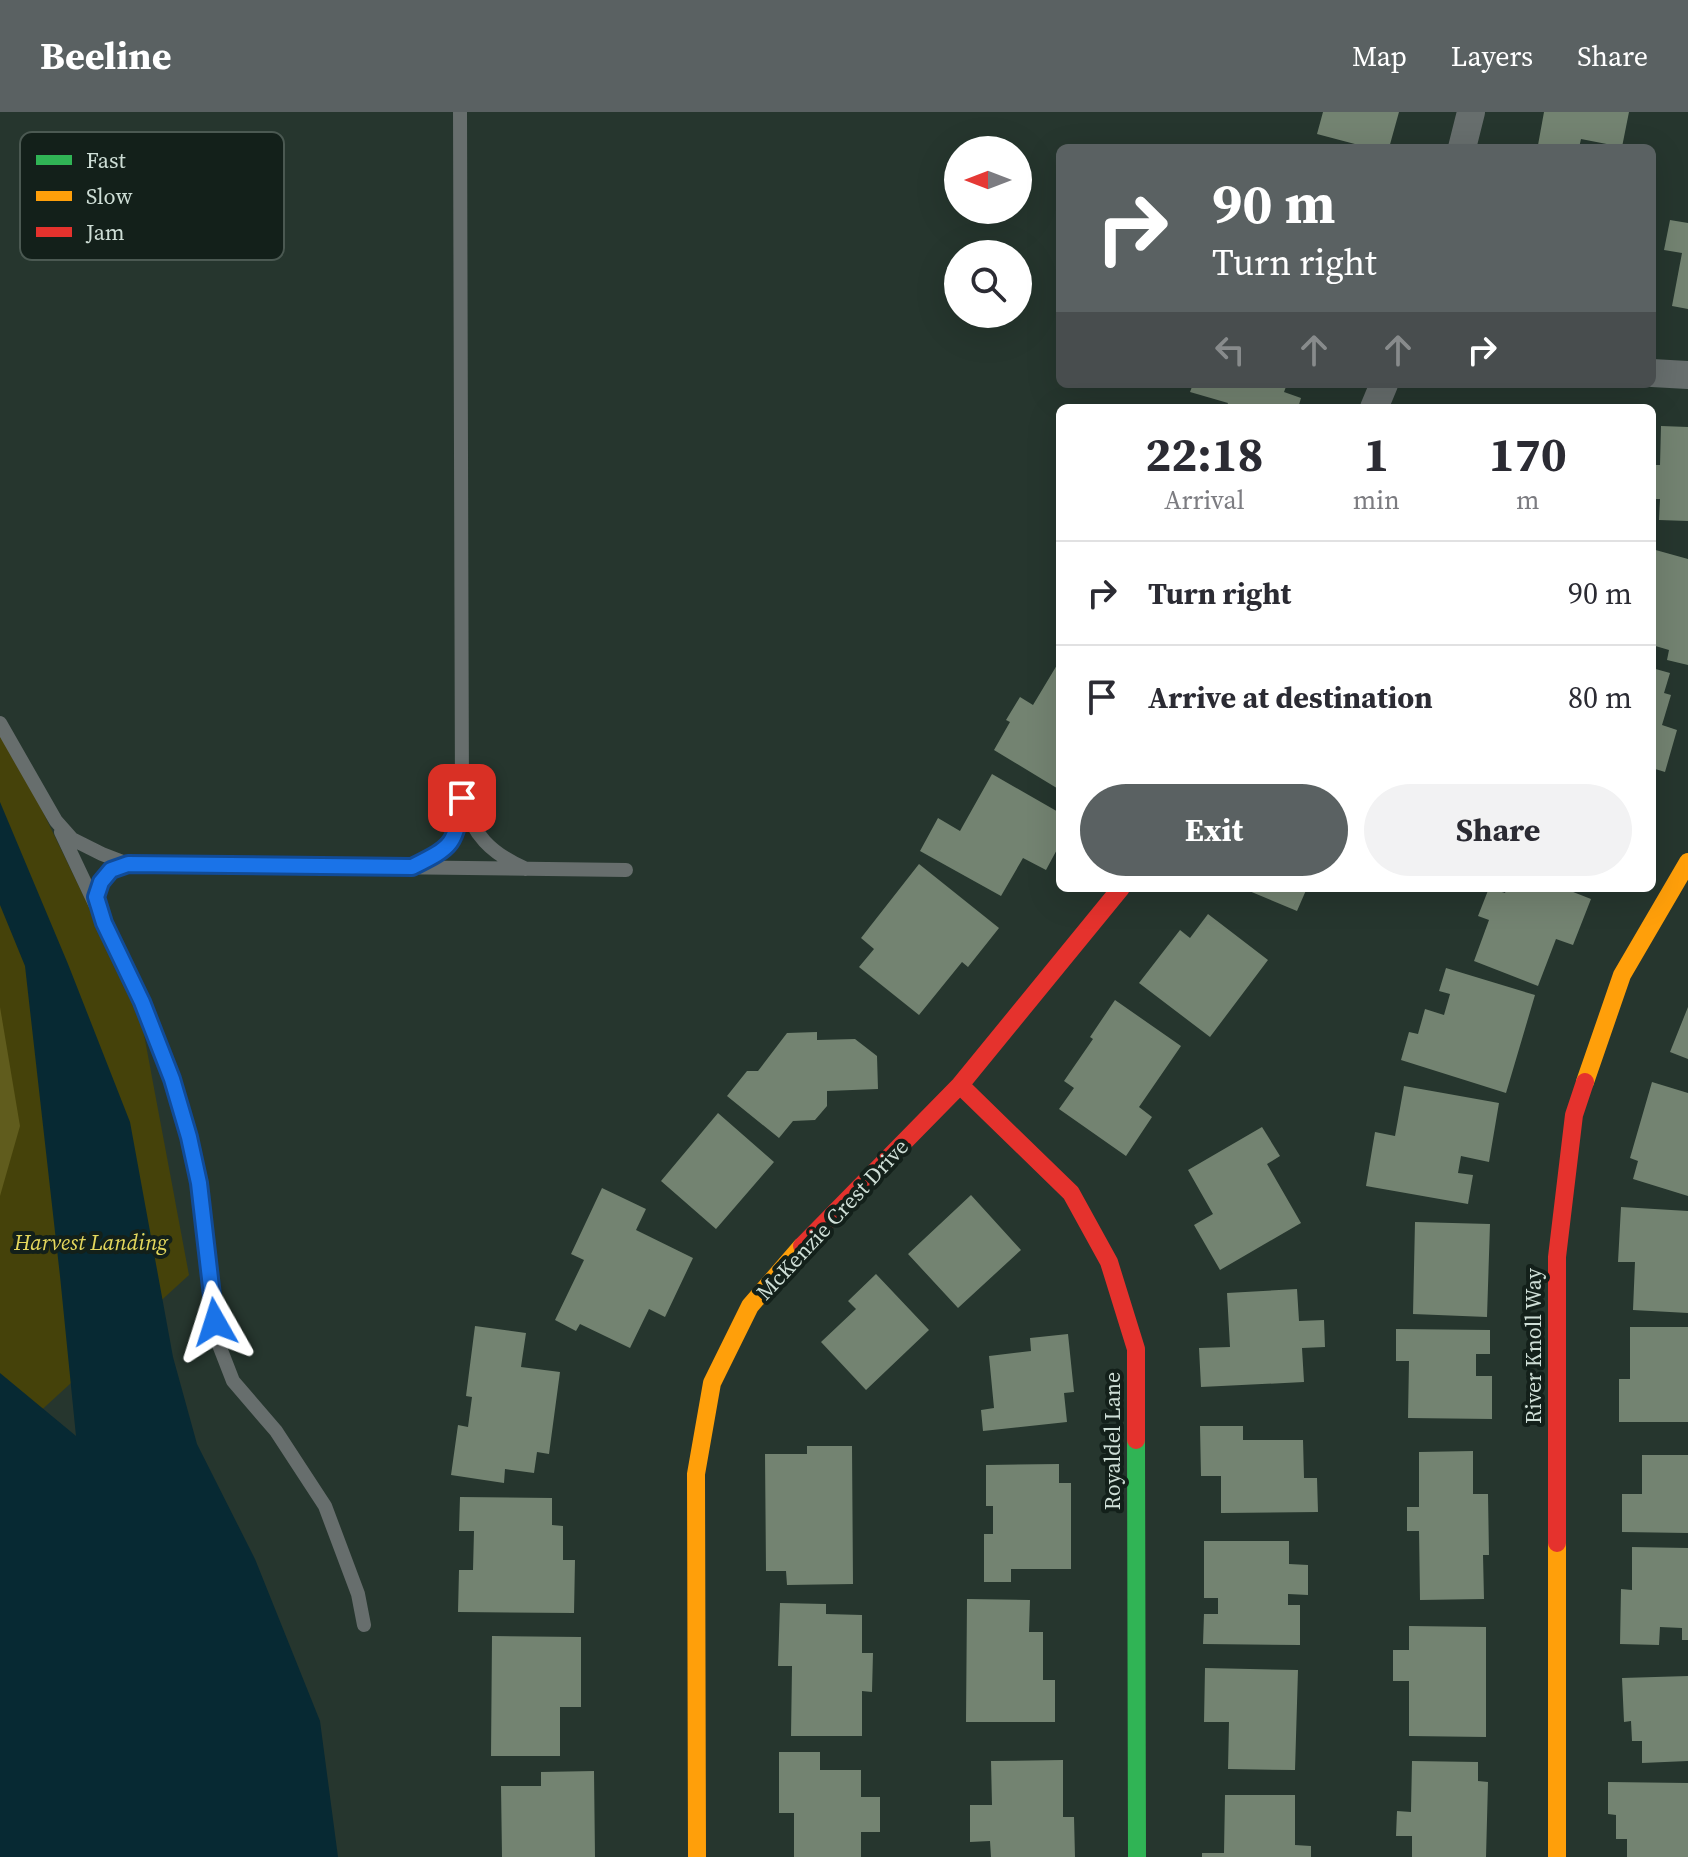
<!DOCTYPE html>
<html lang="en">
<head>
<meta charset="utf-8">
<style>
	body { margin:0; font-family:"Source Serif 4",serif; background:#f2f2f3; color:#2b2b33; height:100vh; display:flex; flex-direction:column; font-size:30px; white-space:nowrap }
	* { box-sizing:border-box; margin:0 }
	p { font-size:26px; color:#7c7c81 }
	.icon { flex:none; width:44px; height:44px; fill:none; stroke:currentColor; stroke-width:2; stroke-linecap:round; stroke-linejoin:round }
	.map { position:relative; flex:1; overflow:hidden }
	.sheet { position:absolute; left:1056px; top:292px; width:600px; height:488px; display:flex; flex-direction:column; background:#fff; border-radius:12px; box-shadow:0 8px 32px #0002 }
	.sheet>* { flex:none }
	.top-card { position:absolute; left:1056px; top:32px; width:600px; height:244px; border-radius:12px; box-shadow:0 8px 32px #0002; background:#5a6162; color:#fff; overflow:hidden }
	.needle { width:52px; rotate:270deg }
	.buttons { position:absolute; left:944px; top:24px; display:grid; gap:16px }
	.buttons a { display:grid; place-items:center; width:88px; height:88px; border-radius:50%; background:#fff; box-shadow:0 8px 32px #0002; font-size:40px }
	.pin { position:absolute; display:grid; place-items:center; width:68px; height:68px; color:#fff; margin:-34px; border-radius:16px; box-shadow:0 4px 12px #0006 }
	.me { position:absolute; width:88px; margin:-44px; rotate:354deg; stroke-linejoin:round; filter:drop-shadow(0 0 6px #0008) }
	.turn { display:flex; align-items:center; gap:28px; height:168px; padding:0 24px; font-size:36px }
	.turn .icon { width:104px; height:104px; stroke-width:2.5 }
	.turn b { display:block; font-size:56px; line-height:68px }
	.lanes { display:flex; align-items:center; height:76px; padding:0 24px; background:#0003; justify-content:center; gap:40px; direction:ltr }
	.lanes .off { opacity:.35 }
	.eta { display:flex; justify-content:space-evenly; align-items:center; height:136px; text-align:center }
	.eta b { font-size:48px; font-weight:700; line-height:56px }
	.button { display:flex; gap:16px; margin-top:auto; padding:16px 24px }
	.button a { flex:1; height:92px; border-radius:48px; background:#5a6162; color:#fff; font-size:32px; font-weight:700; line-height:92px; text-align:center }
	.button a+a { background:#f2f2f3; color:#2b2b33 }
	ul { padding:0; list-style:none }
	li { display:flex; align-items:center; gap:24px; height:104px; padding:0 24px; border-top:2px solid #e1e1e2 }
	li div { flex:1 }
	li b { display:block; font-size:30px }
	li em { font-style:normal }
	header { display:flex; align-items:center; gap:48px; box-sizing:border-box; height:112px; padding:0 40px; background:#5a6162; color:#fff }
	header strong { font-size:38px }
	nav { display:flex; gap:44px; margin-inline-start:auto; font-size:28px }
	.map>svg:first-child { display:block }
	.green { fill:#45420a }
	.forest { fill:#605c1d }
	.water { fill:#072933 }
	.building { fill:#738371 }
	.lines { fill:none; stroke-linecap:round; stroke-linejoin:round }
	.lane { stroke:#676e6d; stroke-width:14 }
	.street { stroke:#676e6d; stroke-width:28 }
	.fast { stroke:#30b455; stroke-width:18 }
	.slow { stroke:#ff9f0a; stroke-width:18 }
	.jam { stroke:#e5322d; stroke-width:18 }
	.route-casing { stroke:#114b97; stroke-width:20 }
	.route { stroke:#1a73e8; stroke-width:14 }
	.labels { text-anchor:middle; dominant-baseline:central; stroke-width:8; stroke-linejoin:round; paint-order:stroke }
	.street-label { font-size:22px; fill:#ceded6; stroke:#13201a }
	.park-label { font-size:22px; font-style:italic; fill:#e5d85d; stroke:#13201a }
	.key { fill:#13201a; stroke:#4b5952; stroke-width:2 }
	.key-label { font-size:22px; fill:#ceded6 }
</style>
</head>
<body>
<header>
<strong>Beeline</strong>
<nav><a>Map</a><a>Layers</a><a>Share</a></nav>
</header>
<div class="map">
<svg width="1688" height="1745" viewBox="0 0 1688 1745">
	<rect width="100%" height="100%" fill="#26362e"/>
	<path class="green" d="M 0,611 L 140,901 L 189,1163 L 0,1336 Z"/>
	<path class="forest" d="M 0,895 L 20,1014 L 0,1084 Z"/>
	<path class="water" d="M 0,690 L 68,852 L 130,1010 L 173,1245 L 197,1332 L 255,1447 L 320,1609 L 338,1745 L 0,1745 L 0,1261 L 76,1324 L 60,1164 L 25,854 L 0,793 Z"/>
	<path class="building" d="M 1323,0 L 1399,0 L 1389,36 L 1370,36 L 1317,22 Z
		M 1544,0 L 1629,0 L 1622,35 L 1581,27 L 1579,36 L 1552,36 L 1538,33 Z
		M 1670,108 L 1688,111 L 1688,197 L 1672,194 L 1682,141 L 1664,138 Z
		M 1193,272 L 1287,272 L 1284,280 L 1301,286 L 1298,296 L 1226,296 L 1228,291 L 1190,280 Z
		M 1661,314 L 1688,315 L 1688,409 L 1659,408 L 1660,387 L 1652,387 L 1652,353 L 1660,353 Z
		M 1652,437 L 1688,447 L 1688,553 L 1667,548 L 1669,538 L 1652,533 Z
		M 1060,548 L 1060,678 L 994,638 L 1010,610 L 1006,608 L 1020,585 L 1033,593 Z
		M 1652,556 L 1670,561 L 1664,581 L 1671,583 L 1662,613 L 1677,618 L 1665,660 L 1652,656 Z
		M 992,662 L 1060,701 L 1060,732 L 1046,758 L 1023,746 L 1001,784 L 920,739 L 938,706 L 960,719 Z
		M 919,752 L 999,816 L 968,855 L 962,850 L 919,903 L 859,855 L 874,837 L 861,826 Z
		M 1242,776 L 1307,776 L 1297,799 Z
		M 1489,776 L 1505,781 L 1507,776 L 1563,776 L 1591,787 L 1573,833 L 1556,827 L 1538,874 L 1474,849 L 1489,808 L 1478,804 Z
		M 1208,802 L 1268,848 L 1210,925 L 1139,871 L 1180,818 L 1190,826 Z
		M 1446,856 L 1535,883 L 1506,981 L 1401,948 L 1409,920 L 1418,922 L 1425,897 L 1444,903 L 1450,882 L 1439,879 Z
		M 1115,888 L 1181,934 L 1139,995 L 1152,1005 L 1126,1044 L 1059,997 L 1074,976 L 1064,969 L 1093,927 L 1090,925 Z
		M 1688,895 L 1688,947 L 1670,940 Z
		M 817,920 L 817,928 L 855,927 L 877,944 L 878,977 L 827,979 L 827,994 L 815,1008 L 793,1009 L 779,1026 L 727,984 L 747,959 L 758,959 L 787,921 Z
		M 1652,970 L 1688,981 L 1688,1084 L 1633,1067 L 1638,1049 L 1630,1046 Z
		M 1404,974 L 1499,991 L 1489,1050 L 1461,1044 L 1458,1061 L 1473,1063 L 1468,1092 L 1366,1074 L 1375,1020 L 1395,1024 Z
		M 718,1001 L 774,1050 L 716,1117 L 661,1069 Z
		M 1262,1015 L 1280,1044 L 1267,1052 L 1301,1111 L 1220,1158 L 1194,1113 L 1213,1102 L 1188,1058 Z
		M 602,1076 L 646,1097 L 636,1118 L 693,1146 L 665,1205 L 649,1197 L 630,1236 L 580,1212 L 576,1219 L 555,1208 L 584,1148 L 571,1142 Z
		M 971,1083 L 1021,1138 L 958,1196 L 908,1142 Z
		M 1621,1095 L 1688,1099 L 1688,1201 L 1633,1198 L 1635,1150 L 1618,1150 Z
		M 1415,1110 L 1490,1112 L 1487,1205 L 1413,1202 Z
		M 876,1162 L 929,1218 L 866,1278 L 821,1230 L 856,1197 L 848,1189 Z
		M 1297,1177 L 1299,1209 L 1324,1208 L 1325,1235 L 1302,1236 L 1304,1270 L 1201,1275 L 1199,1236 L 1230,1235 L 1227,1181 Z
		M 475,1214 L 526,1221 L 521,1255 L 560,1260 L 549,1342 L 537,1340 L 534,1361 L 505,1357 L 504,1371 L 451,1363 L 458,1313 L 468,1315 L 472,1285 L 466,1284 Z
		M 1630,1215 L 1688,1215 L 1688,1310 L 1619,1310 L 1619,1267 L 1630,1267 Z
		M 1396,1217 L 1490,1218 L 1490,1242 L 1476,1242 L 1476,1264 L 1492,1264 L 1492,1307 L 1408,1306 L 1409,1249 L 1396,1249 Z
		M 1068,1222 L 1074,1280 L 1064,1281 L 1067,1310 L 983,1319 L 981,1298 L 994,1296 L 989,1244 L 1031,1239 L 1030,1226 Z
		M 1200,1314 L 1243,1314 L 1243,1328 L 1303,1328 L 1304,1366 L 1317,1366 L 1318,1400 L 1221,1401 L 1221,1364 L 1201,1364 Z
		M 807,1334 L 852,1334 L 853,1472 L 787,1473 L 786,1459 L 766,1459 L 765,1342 L 807,1342 Z
		M 1473,1339 L 1473,1382 L 1488,1382 L 1489,1443 L 1483,1443 L 1484,1487 L 1420,1488 L 1419,1419 L 1407,1419 L 1407,1395 L 1419,1395 L 1419,1340 Z
		M 1642,1343 L 1688,1343 L 1688,1421 L 1622,1420 L 1622,1382 L 1642,1382 Z
		M 1059,1352 L 1059,1371 L 1071,1371 L 1071,1457 L 1011,1457 L 1011,1470 L 984,1470 L 984,1422 L 993,1422 L 993,1394 L 986,1394 L 986,1353 Z
		M 460,1385 L 552,1386 L 552,1413 L 563,1414 L 563,1448 L 575,1448 L 574,1501 L 458,1500 L 459,1458 L 473,1458 L 474,1419 L 459,1419 Z
		M 1204,1429 L 1289,1429 L 1289,1452 L 1308,1453 L 1308,1483 L 1288,1482 L 1288,1493 L 1300,1493 L 1300,1533 L 1203,1532 L 1204,1502 L 1218,1502 L 1218,1486 L 1204,1486 Z
		M 1632,1435 L 1688,1436 L 1688,1528 L 1682,1528 L 1682,1516 L 1660,1515 L 1659,1533 L 1620,1532 L 1621,1477 L 1632,1478 Z
		M 967,1487 L 1030,1488 L 1029,1520 L 1043,1520 L 1043,1568 L 1055,1568 L 1055,1610 L 966,1610 Z
		M 780,1491 L 826,1492 L 826,1502 L 862,1503 L 862,1541 L 873,1541 L 872,1580 L 862,1579 L 862,1624 L 791,1624 L 792,1554 L 778,1554 Z
		M 1409,1514 L 1486,1515 L 1486,1625 L 1409,1624 L 1409,1569 L 1393,1569 L 1393,1538 L 1409,1538 Z
		M 492,1524 L 581,1525 L 581,1595 L 560,1595 L 560,1644 L 491,1644 Z
		M 1205,1556 L 1298,1558 L 1295,1658 L 1228,1657 L 1229,1610 L 1204,1610 Z
		M 1688,1564 L 1688,1649 L 1642,1651 L 1642,1629 L 1632,1629 L 1631,1609 L 1624,1610 L 1622,1566 Z
		M 779,1640 L 820,1640 L 820,1658 L 861,1658 L 861,1685 L 880,1685 L 880,1720 L 861,1720 L 861,1745 L 794,1745 L 794,1701 L 779,1701 Z
		M 1063,1648 L 1063,1705 L 1074,1705 L 1075,1745 L 991,1745 L 990,1729 L 970,1730 L 970,1693 L 992,1693 L 991,1649 Z
		M 1412,1649 L 1478,1650 L 1478,1669 L 1488,1670 L 1486,1745 L 1412,1745 L 1412,1724 L 1396,1724 L 1397,1699 L 1411,1700 Z
		M 594,1659 L 595,1745 L 502,1745 L 501,1674 L 541,1674 L 541,1660 Z
		M 1608,1670 L 1688,1671 L 1688,1745 L 1627,1745 L 1627,1727 L 1616,1727 L 1616,1703 L 1608,1702 Z
		M 1225,1683 L 1295,1683 L 1295,1733 L 1311,1734 L 1311,1745 L 1202,1745 L 1202,1741 L 1224,1741 Z"/>
	<g class="lines">
		<path class="lane" d="M 460,0 L 462,686 C 473,723 490,741 526,757
			M 0,611 L 56,709 L 72,727 L 102,742 L 128,752 L 626,758
			M 61,720 L 95,792
			M 128,752 L 111,758 L 101,770 L 96,785 L 104,811 L 142,890 L 172,967 L 189,1025 L 199,1071 L 219,1233 L 233,1269 L 276,1319 L 325,1394 L 358,1482 L 364,1513
			M 413,755 C 450,735 455,733 461,690"/>
		<path class="street" d="M 1462,36 L 1471,0
			M 1652,261 L 1688,263
			M 1374,296 L 1384,272"/>
		<path class="fast" d="M 1136,1328 L 1137,1745"/>
		<path class="slow" d="M 1585,970 L 1622,863 L 1688,750
			M 1557,1431 L 1557,1745
			M 697,1745 L 696,1362 L 712,1271 L 750,1194 L 802,1134"/>
		<path class="jam" d="M 960,973 L 1071,1081 L 1109,1150 L 1136,1237 L 1136,1328
			M 802,1134 L 960,973 L 1121,776
			M 1557,1431 L 1557,1145 L 1574,1003 L 1585,970"/>
	</g>
	<g class="lines">
		<defs>
			<path id="route" d="M 215,1210 L 199,1071 L 189,1025 L 172,967 L 142,890 L 104,811 L 96,785 L 101,770 L 111,758 L 128,752 L 412,755 C 454,734 455,733 462,686"/>
		</defs>
		<use href="#route" class="route-casing"/>
		<use href="#route" class="route"/>
	</g>
	<g class="labels">
		<g class="street-label">
			<text transform="translate(832 1107) rotate(-47)">McKenzie Crest Drive</text>
			<text transform="translate(1533 1234) rotate(-90)">River Knoll Way</text>
			<text transform="translate(1112 1329) rotate(-90)">Royaldel Lane</text>
		</g>
		<g class="park-label">
			<text x="91" y="1130">Harvest Landing</text>
		</g>
	</g>
	<rect x="20" y="20" width="264" height="128" rx="12" class="key"/>
	<rect x="36" y="43" width="36" height="10" fill="#30b455"/>
	<rect x="36" y="79" width="36" height="10" fill="#ff9f0a"/>
	<rect x="36" y="115" width="36" height="10" fill="#e5322d"/>
	<g class="key-label">
		<text x="86" y="56">Fast</text>
		<text x="86" y="92">Slow</text>
		<text x="86" y="128">Jam</text>
	</g>
</svg>
<div class="buttons">
<a><svg class="needle" viewBox="-14 -14 28 28"><path d="M0-13l5 13h-10z" fill="#e53935"/><path d="M0 13l5-13h-10z" fill="#7c7c81"/></svg></a>
<a><svg class="icon" aria-label="search" viewBox="0 0 24 24"><circle cx="10" cy="10" r="6"/><path d="M15 15l6 6"/></svg></a>
</div>
<div class="pin" style="left:462px;top:686px;background:#d93025"><svg class="icon" aria-label="arrive" viewBox="0 0 24 24"><path d="M6 21V4h12l-3 4 3 4H6"/></svg></div>
<svg class="me" style="left:215px;top:1210px" viewBox="-20 -20 40 40"><path d="M0-17L14 15 0 8-14 15z" fill="#1a73e8" stroke="#fff" stroke-width="4"/></svg>
<div class="top-card">
<div class="turn"><svg class="icon" aria-label="right" viewBox="0 0 24 24"><path d="M7 20v-9h11M14 6l5 5-5 5"/></svg><div><b>90 m</b>Turn right</div></div>
<div class="lanes"><svg class="icon off" aria-label="left" viewBox="0 0 24 24"><path d="M17 20v-9H6M10 6l-5 5 5 5"/></svg><svg class="icon off" aria-label="ahead" viewBox="0 0 24 24"><path d="M12 20V5M6 11l6-6 6 6"/></svg><svg class="icon off" aria-label="ahead" viewBox="0 0 24 24"><path d="M12 20V5M6 11l6-6 6 6"/></svg><svg class="icon" aria-label="right" viewBox="0 0 24 24"><path d="M7 20v-9h11M14 6l5 5-5 5"/></svg></div>
</div>
<section class="sheet">
<div class="eta">
<div><b>22:18</b><p>Arrival</p></div>
<div><b>1</b><p>min</p></div>
<div><b>170</b><p>m</p></div>
</div>
<ul>
<li><svg class="icon" aria-label="right" viewBox="0 0 24 24"><path d="M7 20v-9h11M14 6l5 5-5 5"/></svg><div><b>Turn right</b></div><em>90 m</em></li>
<li><svg class="icon" aria-label="arrive" viewBox="0 0 24 24"><path d="M6 21V4h12l-3 4 3 4H6"/></svg><div><b>Arrive at destination</b></div><em>80 m</em></li>
</ul>
<div class="button"><a>Exit</a><a>Share</a></div>
</section>
</div>
</body>
</html>
